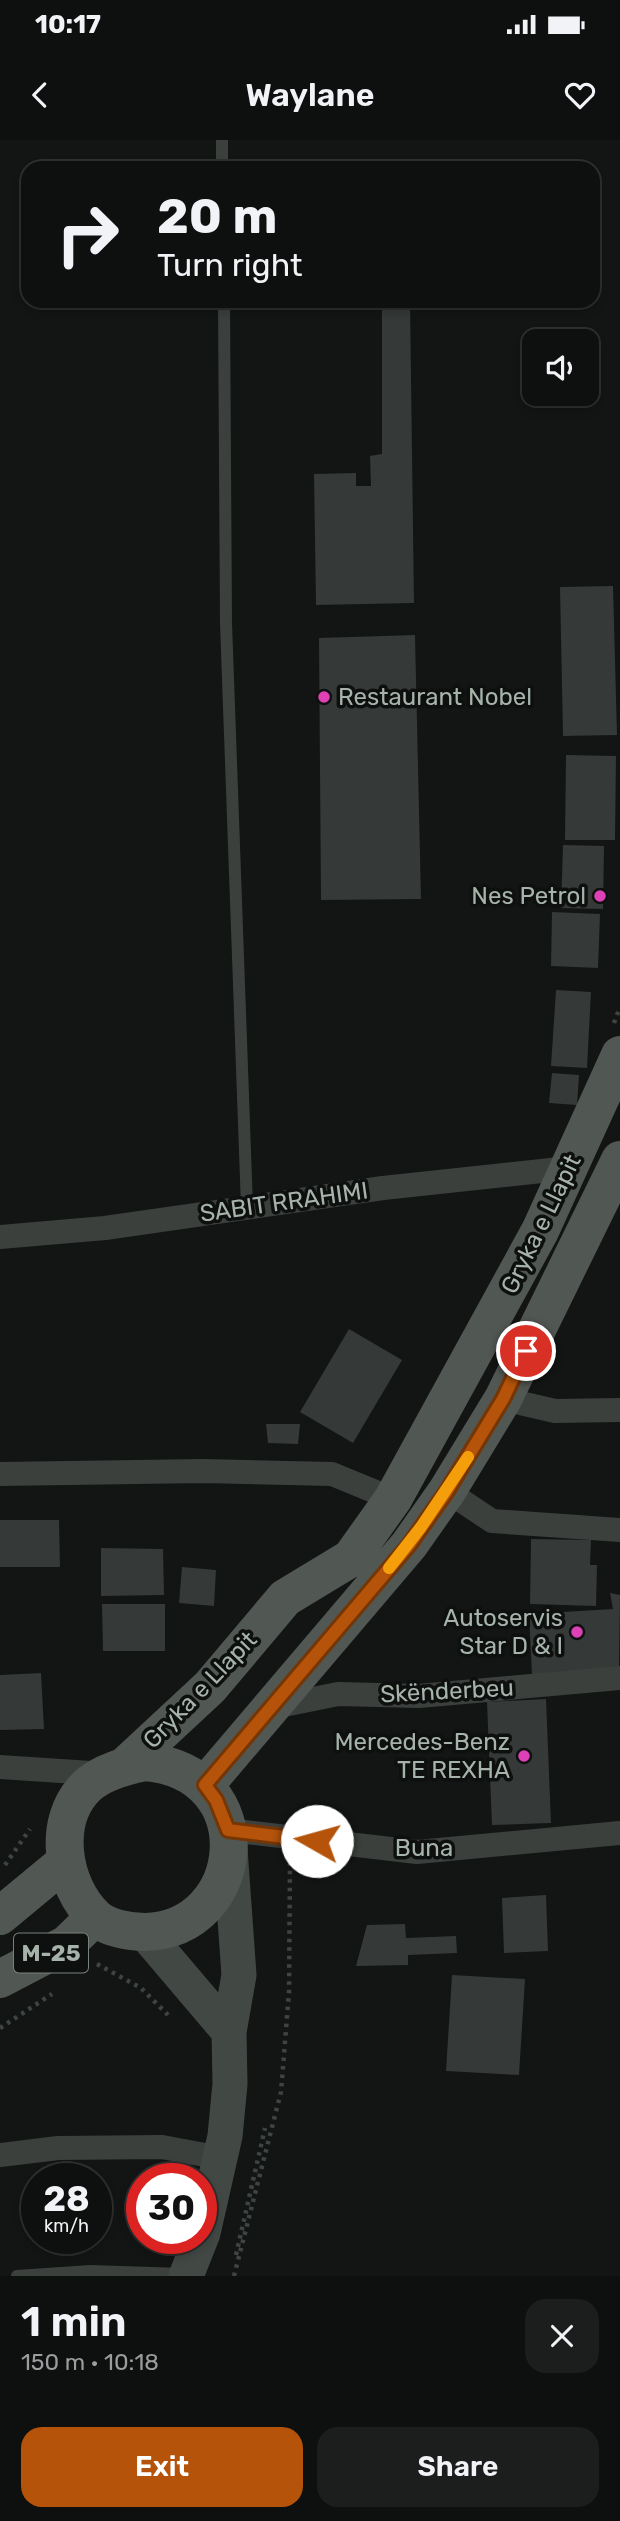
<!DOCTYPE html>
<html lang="en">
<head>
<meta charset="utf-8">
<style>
	body { margin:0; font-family:Rubik,sans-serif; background:#1c1d1d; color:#f1f3f6; height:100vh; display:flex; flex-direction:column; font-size:26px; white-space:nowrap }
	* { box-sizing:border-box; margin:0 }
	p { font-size:23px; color:#9b9c9e }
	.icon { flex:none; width:38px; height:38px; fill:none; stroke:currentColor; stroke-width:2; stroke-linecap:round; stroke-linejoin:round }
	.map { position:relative; height:2136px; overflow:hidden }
	.drawer { display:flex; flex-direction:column; background:#0e0f0f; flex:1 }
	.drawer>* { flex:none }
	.guide { position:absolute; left:21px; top:21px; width:579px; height:147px; border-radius:21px; box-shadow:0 4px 10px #0003,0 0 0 2px #2e2f2f; background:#0e0f0f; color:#f1f3f6; overflow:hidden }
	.tools { position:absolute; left:522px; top:189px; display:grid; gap:14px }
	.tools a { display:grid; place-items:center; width:77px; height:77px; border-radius:14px; background:#0e0f0f; box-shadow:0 4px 10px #0003,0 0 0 2px #2e2f2f; font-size:35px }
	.speed { position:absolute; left:21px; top:2023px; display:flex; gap:14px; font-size:35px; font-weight:700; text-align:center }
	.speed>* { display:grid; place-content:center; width:91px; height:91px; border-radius:50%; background:#0e0f0f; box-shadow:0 4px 10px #0003,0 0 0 2px #2e2f2f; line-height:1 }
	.speed small { font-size:18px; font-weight:400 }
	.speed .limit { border:10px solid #d22; background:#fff; color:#111 }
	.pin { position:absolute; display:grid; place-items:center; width:60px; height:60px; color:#fff; margin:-30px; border:4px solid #fff; border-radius:50%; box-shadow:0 2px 7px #0007 }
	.me { position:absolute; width:77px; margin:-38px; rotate:277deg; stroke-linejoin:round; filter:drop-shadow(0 0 5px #0008) }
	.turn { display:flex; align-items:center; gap:24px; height:147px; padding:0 21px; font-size:32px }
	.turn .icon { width:91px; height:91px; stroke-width:2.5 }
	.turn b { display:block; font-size:49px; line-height:60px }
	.round { display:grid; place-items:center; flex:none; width:74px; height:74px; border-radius:21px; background:#1c1d1d }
	.headline { display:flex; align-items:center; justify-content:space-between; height:119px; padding:0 21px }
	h1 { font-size:42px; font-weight:600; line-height:52px }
	.cta { display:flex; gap:14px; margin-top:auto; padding:14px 21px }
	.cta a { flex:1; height:80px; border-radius:21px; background:#b45309; color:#fff; font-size:28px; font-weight:600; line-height:80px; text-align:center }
	.cta a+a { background:#1c1d1d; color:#f1f3f6 }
	.status { display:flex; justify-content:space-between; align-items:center; height:49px; padding:0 35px; background:#0e0f0f; direction:ltr }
	.status svg { height:19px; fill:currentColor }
	header { display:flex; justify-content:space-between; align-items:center; height:91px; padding:0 21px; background:#0e0f0f; font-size:32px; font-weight:600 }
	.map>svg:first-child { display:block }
	.building { fill:#353937 }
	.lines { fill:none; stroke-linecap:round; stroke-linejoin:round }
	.path { stroke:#3e4540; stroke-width:4.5; stroke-dasharray:3.5 5; stroke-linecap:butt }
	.lane { stroke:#3b403d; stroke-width:12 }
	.street { stroke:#3b403d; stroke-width:24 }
	.secondary { stroke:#424945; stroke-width:35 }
	.primary { stroke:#515753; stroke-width:38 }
	.route-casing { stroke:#753606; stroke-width:18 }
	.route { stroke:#b45309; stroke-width:12 }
	.slow { stroke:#f59e0b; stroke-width:12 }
	.poi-dot { fill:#de41b6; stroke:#0e0f0f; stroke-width:2.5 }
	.labels { text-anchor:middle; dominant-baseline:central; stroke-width:7; stroke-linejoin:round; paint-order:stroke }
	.shield { fill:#0e0f0f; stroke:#78827c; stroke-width:2 }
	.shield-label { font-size:23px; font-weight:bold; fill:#a6b3aa }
	.poi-label { font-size:24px; fill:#a6b3aa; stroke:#0e0f0f; text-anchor:end }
	.street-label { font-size:24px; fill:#a6b3aa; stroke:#0e0f0f }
</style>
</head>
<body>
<div class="status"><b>10:17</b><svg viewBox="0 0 49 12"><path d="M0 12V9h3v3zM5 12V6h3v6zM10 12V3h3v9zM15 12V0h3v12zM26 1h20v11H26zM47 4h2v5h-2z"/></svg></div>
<header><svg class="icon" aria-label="back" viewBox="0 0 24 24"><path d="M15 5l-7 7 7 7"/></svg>Waylane<svg class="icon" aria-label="heart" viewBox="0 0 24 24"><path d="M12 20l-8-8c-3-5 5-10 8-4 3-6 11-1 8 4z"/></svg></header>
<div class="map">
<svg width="620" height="2136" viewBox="0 0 620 2136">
	<rect width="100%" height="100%" fill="#131414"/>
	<path class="building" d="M 382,161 L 410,161 L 414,463 L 316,465 L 314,334 L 356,333 L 356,346 L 371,346 L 370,316 L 382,314 Z
		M 613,446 L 617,595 L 563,596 L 560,447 Z
		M 415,495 L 421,759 L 321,760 L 319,498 Z
		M 566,615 L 616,616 L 615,700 L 565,700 Z
		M 563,705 L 604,706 L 603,769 L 561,768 Z
		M 552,772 L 600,774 L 598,828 L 551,826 Z
		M 556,850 L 591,852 L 587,928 L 551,926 Z
		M 552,933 L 579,935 L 577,965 L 549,963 Z
		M 349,1189 L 402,1220 L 353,1303 L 300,1272 Z
		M 266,1284 L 300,1284 L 298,1304 L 268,1303 Z
		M 0,1380 L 59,1380 L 60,1427 L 0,1427 Z
		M 531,1399 L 591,1400 L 590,1425 L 597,1425 L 596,1466 L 530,1464 Z
		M 101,1408 L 163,1409 L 164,1455 L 101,1456 Z
		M 182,1427 L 216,1430 L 214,1466 L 179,1463 Z
		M 610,1453 L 620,1455 L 619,1530 L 532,1535 L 529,1474 L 613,1469 Z
		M 102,1464 L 165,1464 L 165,1511 L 103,1511 Z
		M 41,1533 L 44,1589 L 0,1590 L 0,1535 Z
		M 546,1559 L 551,1683 L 492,1685 L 487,1562 Z
		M 546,1755 L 548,1811 L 504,1813 L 502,1758 Z
		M 405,1784 L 406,1798 L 456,1796 L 457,1813 L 408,1815 L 408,1825 L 356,1826 L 367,1785 Z
		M 452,1835 L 525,1839 L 519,1935 L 446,1931 Z"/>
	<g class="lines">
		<path class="path" d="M 614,883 L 620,867
			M 5,1725 L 30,1689
			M 97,1824 L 141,1848 L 168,1875
			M 0,1888 L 52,1854
			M 236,2115 L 265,1988
			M 234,2136 L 281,1952 L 289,1852 L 290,1724"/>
		<path class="lane" d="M 222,0 L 222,28
			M 224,161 L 226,483 L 247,1067
			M 17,2136 L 90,2131 L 183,2134"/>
		<path class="street" d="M 0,1097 L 105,1088 L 383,1048 L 569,1028
			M 503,1259 L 555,1271 L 620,1270
			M 0,1334 L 204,1331 L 332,1334 L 393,1359
			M 447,1351 L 492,1381 L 620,1390
			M 274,1567 L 338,1554 L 419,1556 L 620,1538
			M 0,1627 L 106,1634
			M 228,1690 L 417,1712 L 620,1693
			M 0,2015 L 58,2008 L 162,2007 L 221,2018"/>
		<path class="secondary" d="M 144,1792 L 229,1892
			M 186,2136 L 203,2093 L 225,1996 L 230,1944 L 229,1892 L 239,1835 L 230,1709"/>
		<path class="primary" d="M 145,1622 C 265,1632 248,1790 145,1792 C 130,1792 106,1788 95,1777 C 62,1745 51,1681 87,1646 C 102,1632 125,1626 145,1622 Z
			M 125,1626 L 210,1547 L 285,1458 L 351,1418 L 393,1359 L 540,1091 L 620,915
			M 205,1645 L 409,1405 L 447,1351 L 503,1259 L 620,1020
			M 0,1776 L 65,1722
			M 0,1839 L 67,1804 L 95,1777"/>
	</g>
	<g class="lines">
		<defs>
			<path id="route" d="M 317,1701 L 228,1690 L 216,1660 L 205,1645 L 409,1405 L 447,1351 L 503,1259 L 526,1211"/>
		</defs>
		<use href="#route" class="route-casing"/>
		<use href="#route" class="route"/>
		<path class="slow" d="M 389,1428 L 421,1387 L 468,1317"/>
	</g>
	<g class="poi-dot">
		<circle cx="324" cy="557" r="7"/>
		<circle cx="600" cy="756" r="7"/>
		<circle cx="577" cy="1492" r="7"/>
		<circle cx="524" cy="1616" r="7"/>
	</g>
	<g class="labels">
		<rect class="shield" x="14" y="1793.5" width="74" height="39" rx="5"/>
		<g class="shield-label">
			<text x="51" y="1813">M-25</text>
		</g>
		<g class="poi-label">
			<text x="338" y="557" text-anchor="start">Restaurant Nobel</text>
			<text x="586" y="756">Nes Petrol</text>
			<text x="563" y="1478">Autoservis<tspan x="563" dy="28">Star D &amp; I</tspan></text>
			<text x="510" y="1602">Mercedes-Benz<tspan x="510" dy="28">TE REXHA</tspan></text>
		</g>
		<g class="street-label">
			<text transform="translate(284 1062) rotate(-8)">SABIT RRAHIMI</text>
			<text transform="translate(541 1084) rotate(-64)">Gryka e Llapit</text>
			<text transform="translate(200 1550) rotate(-46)">Gryka e Llapit</text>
			<text transform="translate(447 1551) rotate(-3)">Skënderbeu</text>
			<text x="424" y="1708">Buna</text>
		</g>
	</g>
</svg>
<div class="tools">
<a><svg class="icon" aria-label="sound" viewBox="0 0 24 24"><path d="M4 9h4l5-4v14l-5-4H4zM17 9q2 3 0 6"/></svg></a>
</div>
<div class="speed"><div>28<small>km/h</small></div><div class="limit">30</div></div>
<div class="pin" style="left:526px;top:1211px;background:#d93025"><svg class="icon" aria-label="arrive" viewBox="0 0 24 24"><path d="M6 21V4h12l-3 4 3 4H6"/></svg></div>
<svg class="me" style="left:317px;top:1701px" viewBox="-20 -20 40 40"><circle r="19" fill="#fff"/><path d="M0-13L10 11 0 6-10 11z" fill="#b45309"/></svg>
<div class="guide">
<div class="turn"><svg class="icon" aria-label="right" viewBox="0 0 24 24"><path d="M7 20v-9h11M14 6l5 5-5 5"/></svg><div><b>20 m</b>Turn right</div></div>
</div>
</div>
<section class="drawer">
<div class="headline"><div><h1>1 min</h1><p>150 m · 10:18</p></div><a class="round"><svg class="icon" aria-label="close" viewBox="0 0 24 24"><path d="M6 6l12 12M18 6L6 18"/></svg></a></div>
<div class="cta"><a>Exit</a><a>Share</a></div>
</section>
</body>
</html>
